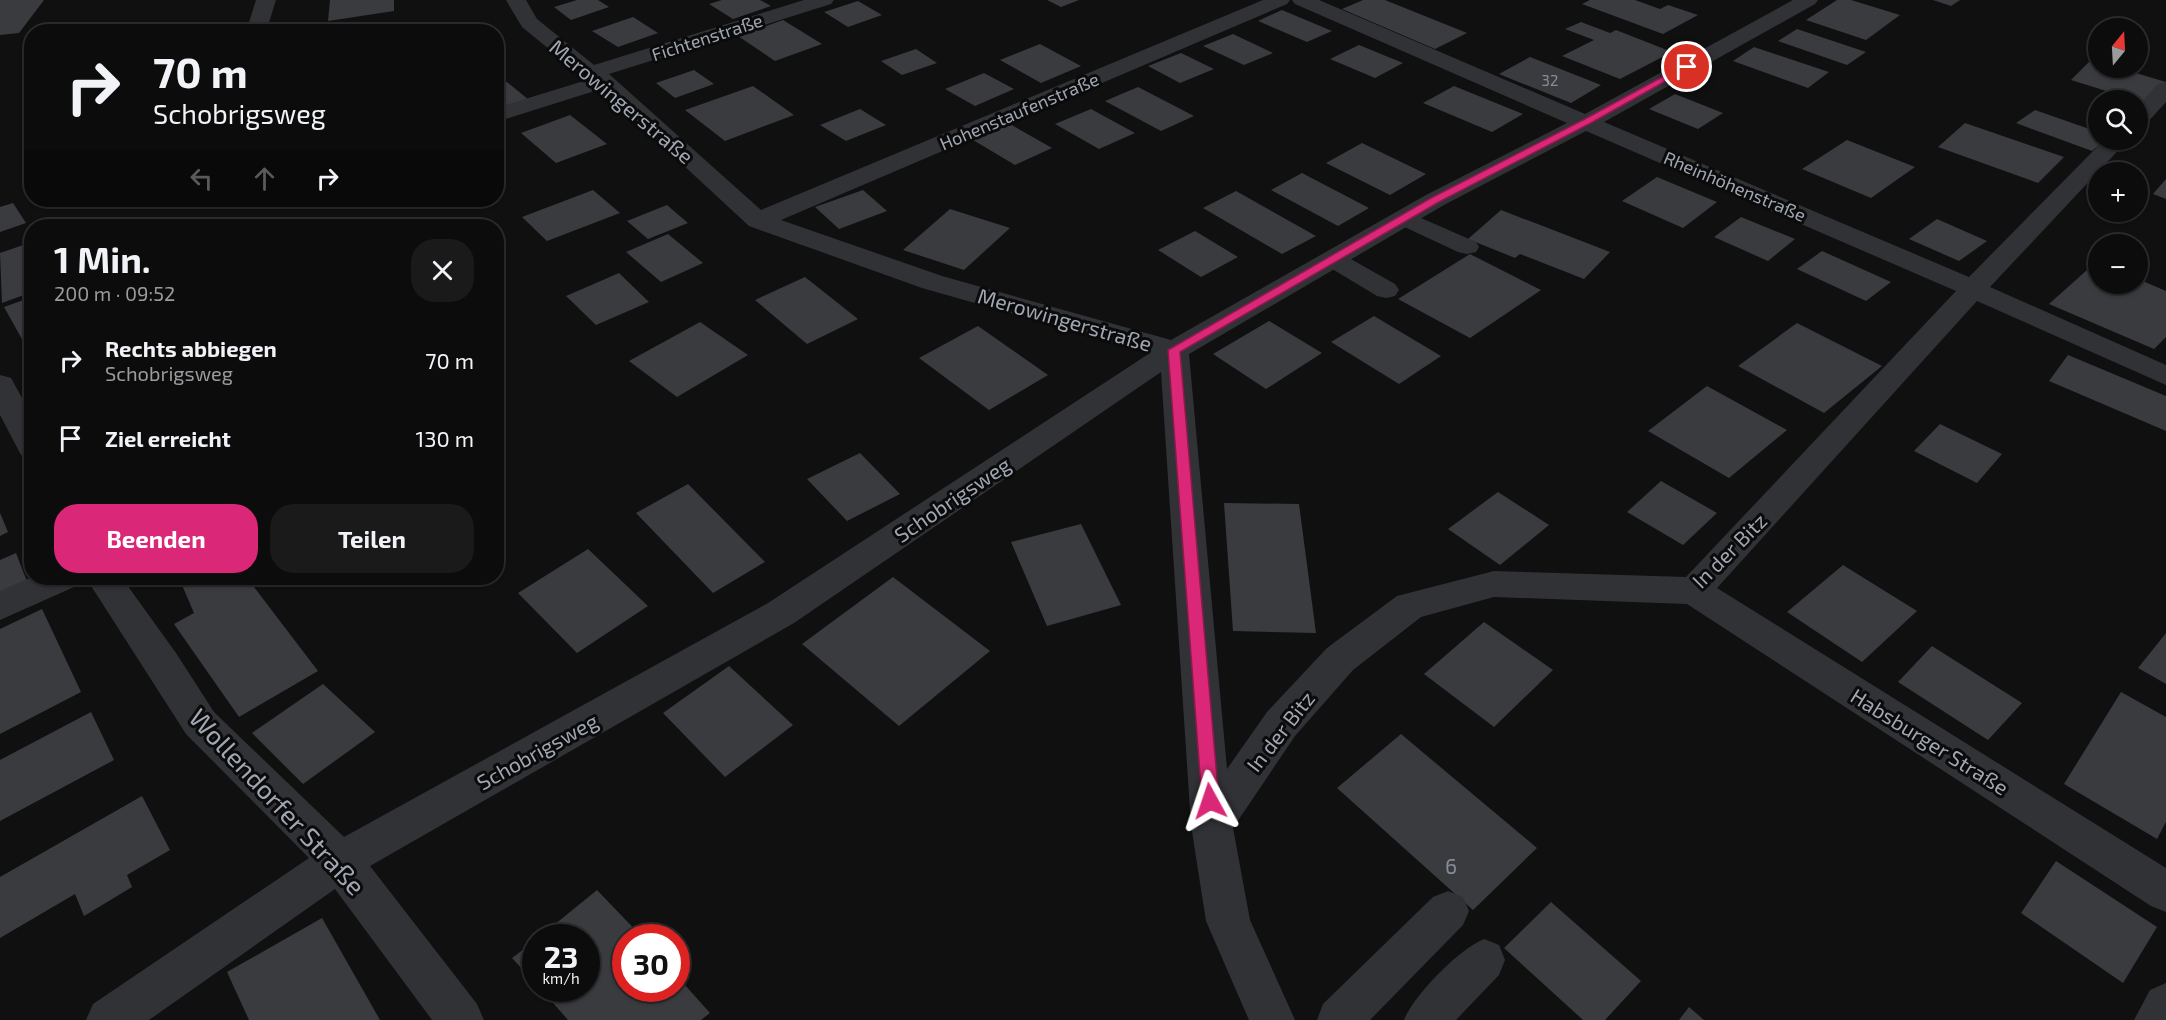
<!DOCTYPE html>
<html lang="de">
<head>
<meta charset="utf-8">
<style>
	body { margin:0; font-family:"Exo 2",sans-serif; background:#1a1a1b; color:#f1f3f6; height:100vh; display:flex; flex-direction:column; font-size:22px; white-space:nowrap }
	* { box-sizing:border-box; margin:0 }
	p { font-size:20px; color:#9a9b9d }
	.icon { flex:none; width:33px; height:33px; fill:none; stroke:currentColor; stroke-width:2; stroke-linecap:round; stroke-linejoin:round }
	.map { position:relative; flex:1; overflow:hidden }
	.side { position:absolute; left:24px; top:219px; width:480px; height:366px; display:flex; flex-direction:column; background:#0c0c0d; border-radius:24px; box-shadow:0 2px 4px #0004,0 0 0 2px #2c2c2e }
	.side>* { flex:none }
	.banner { position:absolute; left:24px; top:24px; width:480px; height:183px; border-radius:24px; box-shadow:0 2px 4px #0004,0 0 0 2px #2c2c2e; background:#0c0c0d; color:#f1f3f6; overflow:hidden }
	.needle { width:39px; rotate:18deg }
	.controls { position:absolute; left:2088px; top:18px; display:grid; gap:12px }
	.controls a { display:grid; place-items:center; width:60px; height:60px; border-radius:50%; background:#0c0c0d; box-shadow:0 2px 4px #0004,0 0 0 2px #2c2c2e; font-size:30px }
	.speed { position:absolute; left:522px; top:924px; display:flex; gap:12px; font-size:30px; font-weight:700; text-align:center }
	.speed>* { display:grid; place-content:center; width:78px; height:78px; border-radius:50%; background:#0c0c0d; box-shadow:0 2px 4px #0004,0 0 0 2px #2c2c2e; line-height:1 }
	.speed small { font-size:15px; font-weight:400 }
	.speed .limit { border:9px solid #d22; background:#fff; color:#111 }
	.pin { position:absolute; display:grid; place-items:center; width:51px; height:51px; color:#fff; margin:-26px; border:3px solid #fff; border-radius:50%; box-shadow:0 2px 6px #0007 }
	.me { position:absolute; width:66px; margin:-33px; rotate:355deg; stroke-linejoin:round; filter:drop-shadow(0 0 4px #0008) }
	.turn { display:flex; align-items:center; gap:21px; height:126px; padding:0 30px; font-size:27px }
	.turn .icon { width:78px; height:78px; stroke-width:2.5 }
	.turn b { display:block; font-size:42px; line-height:51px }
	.lanes { display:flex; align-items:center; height:57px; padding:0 30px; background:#0003; justify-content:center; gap:30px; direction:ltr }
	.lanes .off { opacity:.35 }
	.round { display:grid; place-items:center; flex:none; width:63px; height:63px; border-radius:24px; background:#1a1a1b }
	.summary { display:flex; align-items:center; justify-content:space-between; height:102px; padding:0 30px }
	h1 { font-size:36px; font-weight:700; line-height:45px }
	.cta { display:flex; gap:12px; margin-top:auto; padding:12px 30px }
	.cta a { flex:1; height:69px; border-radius:24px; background:#db2777; color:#fff; font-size:24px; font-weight:700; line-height:69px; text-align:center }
	.cta a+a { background:#1a1a1b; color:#f1f3f6 }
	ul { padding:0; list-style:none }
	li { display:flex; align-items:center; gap:18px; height:78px; padding:0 30px }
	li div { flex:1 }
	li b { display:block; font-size:22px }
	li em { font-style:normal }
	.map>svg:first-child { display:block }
	.building { fill:#3a3b3f }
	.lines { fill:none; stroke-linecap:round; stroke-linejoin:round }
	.service { fill:#313236; fill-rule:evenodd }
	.minor { fill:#313236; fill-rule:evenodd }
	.route { fill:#db2777; stroke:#8e194d; stroke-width:1.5 }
	.labels { text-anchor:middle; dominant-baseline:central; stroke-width:6; stroke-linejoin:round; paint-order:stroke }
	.far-number-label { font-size:15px; fill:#868c96 }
	.far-street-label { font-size:18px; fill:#a0a7b3; stroke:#0b0b0c }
	.street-label { font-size:21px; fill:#a0a7b3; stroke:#0b0b0c }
	.near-number-label { font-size:21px; fill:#868c96 }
	.near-street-label { font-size:26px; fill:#a0a7b3; stroke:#0b0b0c }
</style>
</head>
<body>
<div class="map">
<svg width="2166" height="1020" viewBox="0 0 2166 1020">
	<rect width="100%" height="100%" fill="#101011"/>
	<path class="building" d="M 0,0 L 44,0 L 19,33 L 0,35 Z
		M 330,0 L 394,0 L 394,11 L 328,21 Z
		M 577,0 L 598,0 L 609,7 L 571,20 L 554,7 Z
		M 722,0 L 760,0 L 771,6 L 733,19 L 709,4 Z
		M 1047,0 L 1079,0 L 1061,7 Z
		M 1363,0 L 1385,0 L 1467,33 L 1435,49 L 1342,9 Z
		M 1590,0 L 1635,0 L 1660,9 L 1668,5 L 1698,15 L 1663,34 L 1582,4 Z
		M 1837,0 L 1851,0 L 1900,15 L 1866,40 L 1806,20 Z
		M 1933,0 L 1960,0 L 1951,6 Z
		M 858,1 L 882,15 L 848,27 L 824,12 Z
		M 1282,10 L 1332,31 L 1307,42 L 1258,21 Z
		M 633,17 L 658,33 L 618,47 L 592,31 Z
		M 783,20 L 822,44 L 775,61 L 738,36 Z
		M 388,22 L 394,32 L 353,32 L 353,31 Z
		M 1581,22 L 1610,33 L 1616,30 L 1672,52 L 1620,79 L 1562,56 L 1594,40 L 1565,29 Z
		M 1797,29 L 1866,52 L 1847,65 L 1778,41 Z
		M 1233,34 L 1273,53 L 1244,65 L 1203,46 Z
		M 1040,44 L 1081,66 L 1041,83 L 1000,60 Z
		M 1359,45 L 1403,63 L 1375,78 L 1330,59 Z
		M 1754,47 L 1829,72 L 1808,88 L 1733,61 Z
		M 916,49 L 937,63 L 902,75 L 881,61 Z
		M 1181,53 L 1214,69 L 1180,83 L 1148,66 Z
		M 1530,57 L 1601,85 L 1571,103 L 1499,74 Z
		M 2092,59 L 2098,61 L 2098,68 L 2119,68 L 2166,82 L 2145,103 L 2071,80 Z
		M 694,70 L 714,84 L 675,98 L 656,83 Z
		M 984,73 L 1014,89 L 975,106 L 945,89 Z
		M 507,82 L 529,100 L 496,112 L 496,86 Z
		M 753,86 L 794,115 L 725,141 L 685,110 Z
		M 1454,86 L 1523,114 L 1492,132 L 1423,103 Z
		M 1138,87 L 1194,116 L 1161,131 L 1105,101 Z
		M 1675,94 L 1723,113 L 1698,129 L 1649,109 Z
		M 860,109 L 886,125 L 846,141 L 820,125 Z
		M 1091,109 L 1135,133 L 1099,149 L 1055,124 Z
		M 2035,110 L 2098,132 L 2098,140 L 2105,140 L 2092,151 L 2016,123 Z
		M 570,115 L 607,144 L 556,163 L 521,133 Z
		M 1965,123 L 2064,157 L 2038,183 L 1938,147 Z
		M 1010,124 L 1052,148 L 1015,165 L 973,140 Z
		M 1847,140 L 1915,167 L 1871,198 L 1802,169 Z
		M 1362,143 L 1426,174 L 1390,195 L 1326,163 Z
		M 1302,173 L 1369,208 L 1338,226 L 1271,190 Z
		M 1657,177 L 1717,202 L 1683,228 L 1622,201 Z
		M 2166,179 L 2166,199 L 2153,194 Z
		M 593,190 L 620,213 L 547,241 L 522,217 Z
		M 863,190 L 887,211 L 839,229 L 815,207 Z
		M 1236,191 L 1316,236 L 1282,254 L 1203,208 Z
		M 13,203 L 26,223 L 0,232 L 0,207 Z
		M 667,205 L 688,223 L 648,239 L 627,221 Z
		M 950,209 L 1010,228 L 964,270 L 903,250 Z
		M 1501,210 L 1610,252 L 1584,279 L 1520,254 L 1515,258 L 1468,239 Z
		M 1741,217 L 1795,239 L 1768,261 L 1714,237 Z
		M 1937,219 L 1987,241 L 1959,261 L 1909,239 Z
		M 1195,231 L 1238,257 L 1201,277 L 1158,250 Z
		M 668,234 L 703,263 L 661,282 L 626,252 Z
		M 32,242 L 32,292 L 2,303 L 0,253 Z
		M 1822,251 L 1891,282 L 1866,301 L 1797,269 Z
		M 1470,254 L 1541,290 L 1470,338 L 1398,299 Z
		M 2096,262 L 2098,264 L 2098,284 L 2138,284 L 2138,279 L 2166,291 L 2166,337 L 2154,349 L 2049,304 Z
		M 619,273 L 649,302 L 596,325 L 566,296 Z
		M 805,277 L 858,319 L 807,344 L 755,300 Z
		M 32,297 L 32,357 L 4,307 Z
		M 1374,316 L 1441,356 L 1399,384 L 1331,342 Z
		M 1269,321 L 1322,353 L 1266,389 L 1213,354 Z
		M 700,322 L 748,355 L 677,397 L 629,361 Z
		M 1797,323 L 1882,366 L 1824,413 L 1738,366 Z
		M 978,326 L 1048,375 L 989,410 L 919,358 Z
		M 2068,355 L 2166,396 L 2166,431 L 2049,381 Z
		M 1707,386 L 1787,430 L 1729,478 L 1648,431 Z
		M 1940,424 L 2002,454 L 1977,483 L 1914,451 Z
		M 860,453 L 900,494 L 847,521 L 807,479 Z
		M 1661,481 L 1717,513 L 1683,545 L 1627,512 Z
		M 688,484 L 765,562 L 713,593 L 636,513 Z
		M 1498,492 L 1549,525 L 1500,565 L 1448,529 Z
		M 1224,503 L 1299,504 L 1316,633 L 1233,631 Z
		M 0,513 L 8,532 L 0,536 Z
		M 1081,524 L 1121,605 L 1047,626 L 1011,542 Z
		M 588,549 L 648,606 L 577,653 L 518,593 Z
		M 16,553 L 30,589 L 0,602 L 0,560 Z
		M 1843,565 L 1917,611 L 1862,662 L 1787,612 Z
		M 893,577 L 990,651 L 899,726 L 802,644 Z
		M 179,578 L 260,578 L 251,583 L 318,671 L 239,717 L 174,624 L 194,613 Z
		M 42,609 L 81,692 L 0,734 L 0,629 Z
		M 1484,622 L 1553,670 L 1494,727 L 1424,674 Z
		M 2166,633 L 2166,684 L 2138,668 Z
		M 1932,646 L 2022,703 L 1988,740 L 1898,682 Z
		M 729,666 L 793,725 L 725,777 L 663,713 Z
		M 323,684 L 375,732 L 303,784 L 252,733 Z
		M 2121,692 L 2166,717 L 2166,822 L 2157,839 L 2064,784 Z
		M 91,712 L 114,760 L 0,821 L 0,760 Z
		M 1401,734 L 1537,848 L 1473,910 L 1337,788 Z
		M 142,796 L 170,850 L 127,875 L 132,887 L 84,916 L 75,894 L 0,938 L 0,877 Z
		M 2056,861 L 2157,927 L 2123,983 L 2021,913 Z
		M 597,890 L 643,938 L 626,938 L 626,988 L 676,988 L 676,975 L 710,1013 L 701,1020 L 568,1020 L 540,988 L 586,988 L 586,938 L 538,938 Z
		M 1551,902 L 1641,981 L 1605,1020 L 1583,1020 L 1504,948 Z
		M 322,918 L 380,1020 L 249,1020 L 227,972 Z
		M 536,940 L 536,984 L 512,958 Z
		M 1689,1007 L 1704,1020 L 1679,1020 Z"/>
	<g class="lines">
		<path class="service" d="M 1405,211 L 1476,242 L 1479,247 L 1476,252 L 1467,254 L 1458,252 L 1396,223 L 1393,218 L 1396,213 Z
			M 1333,251 L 1342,254 L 1395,284 L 1399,290 L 1395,296 L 1386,298 L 1377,296 L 1324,264 L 1320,259 L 1324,254 Z
			M 1448,891 L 1463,897 L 1469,911 L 1463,925 L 1370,1020 L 1317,1020 L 1323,1004 L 1433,897 Z
			M 1484,939 L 1499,945 L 1505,960 L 1499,975 L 1456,1020 L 1404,1020 C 1414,995 1459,949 1484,939 Z"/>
		<path class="minor" d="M 256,0 L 276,0 L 266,32 L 246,32 Z
			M 506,0 L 526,0 L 537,19 L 594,65 L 804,0 L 834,0 L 831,4 L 609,74 L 761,210 L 1263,0 L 1290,0 L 1287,4 L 781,220 L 942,276 L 1171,340 L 1426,195 L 1567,123 L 1295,4 L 1292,0 L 1319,0 L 1585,114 L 1793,0 L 1818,0 L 1815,4 L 1604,122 L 1969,277 L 2104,140 L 2128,140 L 1990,287 L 2166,365 L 2166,385 L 1977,301 L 1717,588 L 2166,868 L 2166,912 L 2151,906 L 1687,604 L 1494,597 L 1421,617 L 1353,670 L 1295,736 L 1233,828 L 1250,920 L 1295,1020 L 1249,1020 L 1206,921 L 1191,825 L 1161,372 L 794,623 L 370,866 L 477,1004 L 484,1020 L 432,1020 L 335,889 L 149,1020 L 86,1020 L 93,1004 L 309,858 L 186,734 L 86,578 L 122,578 L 176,653 L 214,712 L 344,837 L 768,603 L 1150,353 L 922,288 L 749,226 L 601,89 L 496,122 L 496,108 L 587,80 L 522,27 ZM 1586,131 L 1956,291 L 1686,577 L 1494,571 L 1397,596 L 1327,648 L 1267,712 L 1227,769 L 1189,354 L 1444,205 Z
			M 2166,82 L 2166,102 L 2146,124 L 2138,126 L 2138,106 L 2158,84 Z
			M 0,375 L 11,378 L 32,416 L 32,458 L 21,455 L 0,415 Z
			M 32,577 L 79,578 L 74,587 L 0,620 L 0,591 Z
			M 2166,983 L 2166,1020 L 2134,1020 L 2150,990 Z"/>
	</g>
	<path class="route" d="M 1684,65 L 1691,67 L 1589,124 L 1439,202 L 1180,352 L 1219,801 L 1216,806 L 1210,808 L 1204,806 L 1202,801 L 1168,350 L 1431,198 L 1583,120 Z"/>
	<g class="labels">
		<g class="far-number-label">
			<text x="1550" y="80">32</text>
		</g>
		<g class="far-street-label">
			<text transform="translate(707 37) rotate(-18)">Fichtenstraße</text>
			<text transform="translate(1019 111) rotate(-23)">Hohenstaufenstraße</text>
			<text transform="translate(1735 186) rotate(23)">Rheinhöhenstraße</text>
		</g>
		<g class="street-label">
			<text transform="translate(622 101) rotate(40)">Merowingerstraße</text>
			<text transform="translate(1065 319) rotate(16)">Merowingerstraße</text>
			<text transform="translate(952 499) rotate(-34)">Schobrigsweg</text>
			<text transform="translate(1729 550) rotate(-45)">In der Bitz</text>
			<text transform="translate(1280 731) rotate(-52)">In der Bitz</text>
			<text transform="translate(1930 741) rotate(32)">Habsburger Straße</text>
			<text transform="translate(537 751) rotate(-29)">Schobrigsweg</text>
		</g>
		<g class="near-number-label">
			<text x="1451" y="865">6</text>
		</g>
		<g class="near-street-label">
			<text transform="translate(278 801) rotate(47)">Wollendorfer Straße</text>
		</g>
	</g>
</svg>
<div class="controls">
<a><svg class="needle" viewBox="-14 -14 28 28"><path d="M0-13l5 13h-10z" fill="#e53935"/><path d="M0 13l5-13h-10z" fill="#9a9b9d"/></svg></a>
<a><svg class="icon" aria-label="search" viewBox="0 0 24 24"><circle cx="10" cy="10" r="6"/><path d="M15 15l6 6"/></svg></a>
<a>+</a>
<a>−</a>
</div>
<div class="speed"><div>23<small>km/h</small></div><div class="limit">30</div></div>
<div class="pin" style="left:1687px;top:67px;background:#d93025"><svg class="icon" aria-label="arrive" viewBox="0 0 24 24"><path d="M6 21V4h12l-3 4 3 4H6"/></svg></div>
<svg class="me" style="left:1210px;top:801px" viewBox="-20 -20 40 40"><path d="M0-17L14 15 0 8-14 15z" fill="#db2777" stroke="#fff" stroke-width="4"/></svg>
<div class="banner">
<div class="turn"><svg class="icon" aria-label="right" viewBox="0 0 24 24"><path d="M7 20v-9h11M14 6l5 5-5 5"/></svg><div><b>70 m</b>Schobrigsweg</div></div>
<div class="lanes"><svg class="icon off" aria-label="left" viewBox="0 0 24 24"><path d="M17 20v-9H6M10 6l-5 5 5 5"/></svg><svg class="icon off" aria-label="ahead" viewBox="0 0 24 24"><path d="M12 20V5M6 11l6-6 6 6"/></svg><svg class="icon" aria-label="right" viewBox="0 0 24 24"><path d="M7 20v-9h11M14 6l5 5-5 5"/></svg></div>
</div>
<section class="side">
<div class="summary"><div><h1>1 Min.</h1><p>200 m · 09:52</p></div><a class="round"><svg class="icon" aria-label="close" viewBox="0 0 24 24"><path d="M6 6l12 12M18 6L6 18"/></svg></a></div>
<ul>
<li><svg class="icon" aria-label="right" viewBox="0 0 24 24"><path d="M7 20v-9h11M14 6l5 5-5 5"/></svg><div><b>Rechts abbiegen</b><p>Schobrigsweg</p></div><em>70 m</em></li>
<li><svg class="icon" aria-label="arrive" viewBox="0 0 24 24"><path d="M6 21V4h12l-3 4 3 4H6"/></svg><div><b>Ziel erreicht</b></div><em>130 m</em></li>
</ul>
<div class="cta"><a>Beenden</a><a>Teilen</a></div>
</section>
</div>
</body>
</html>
